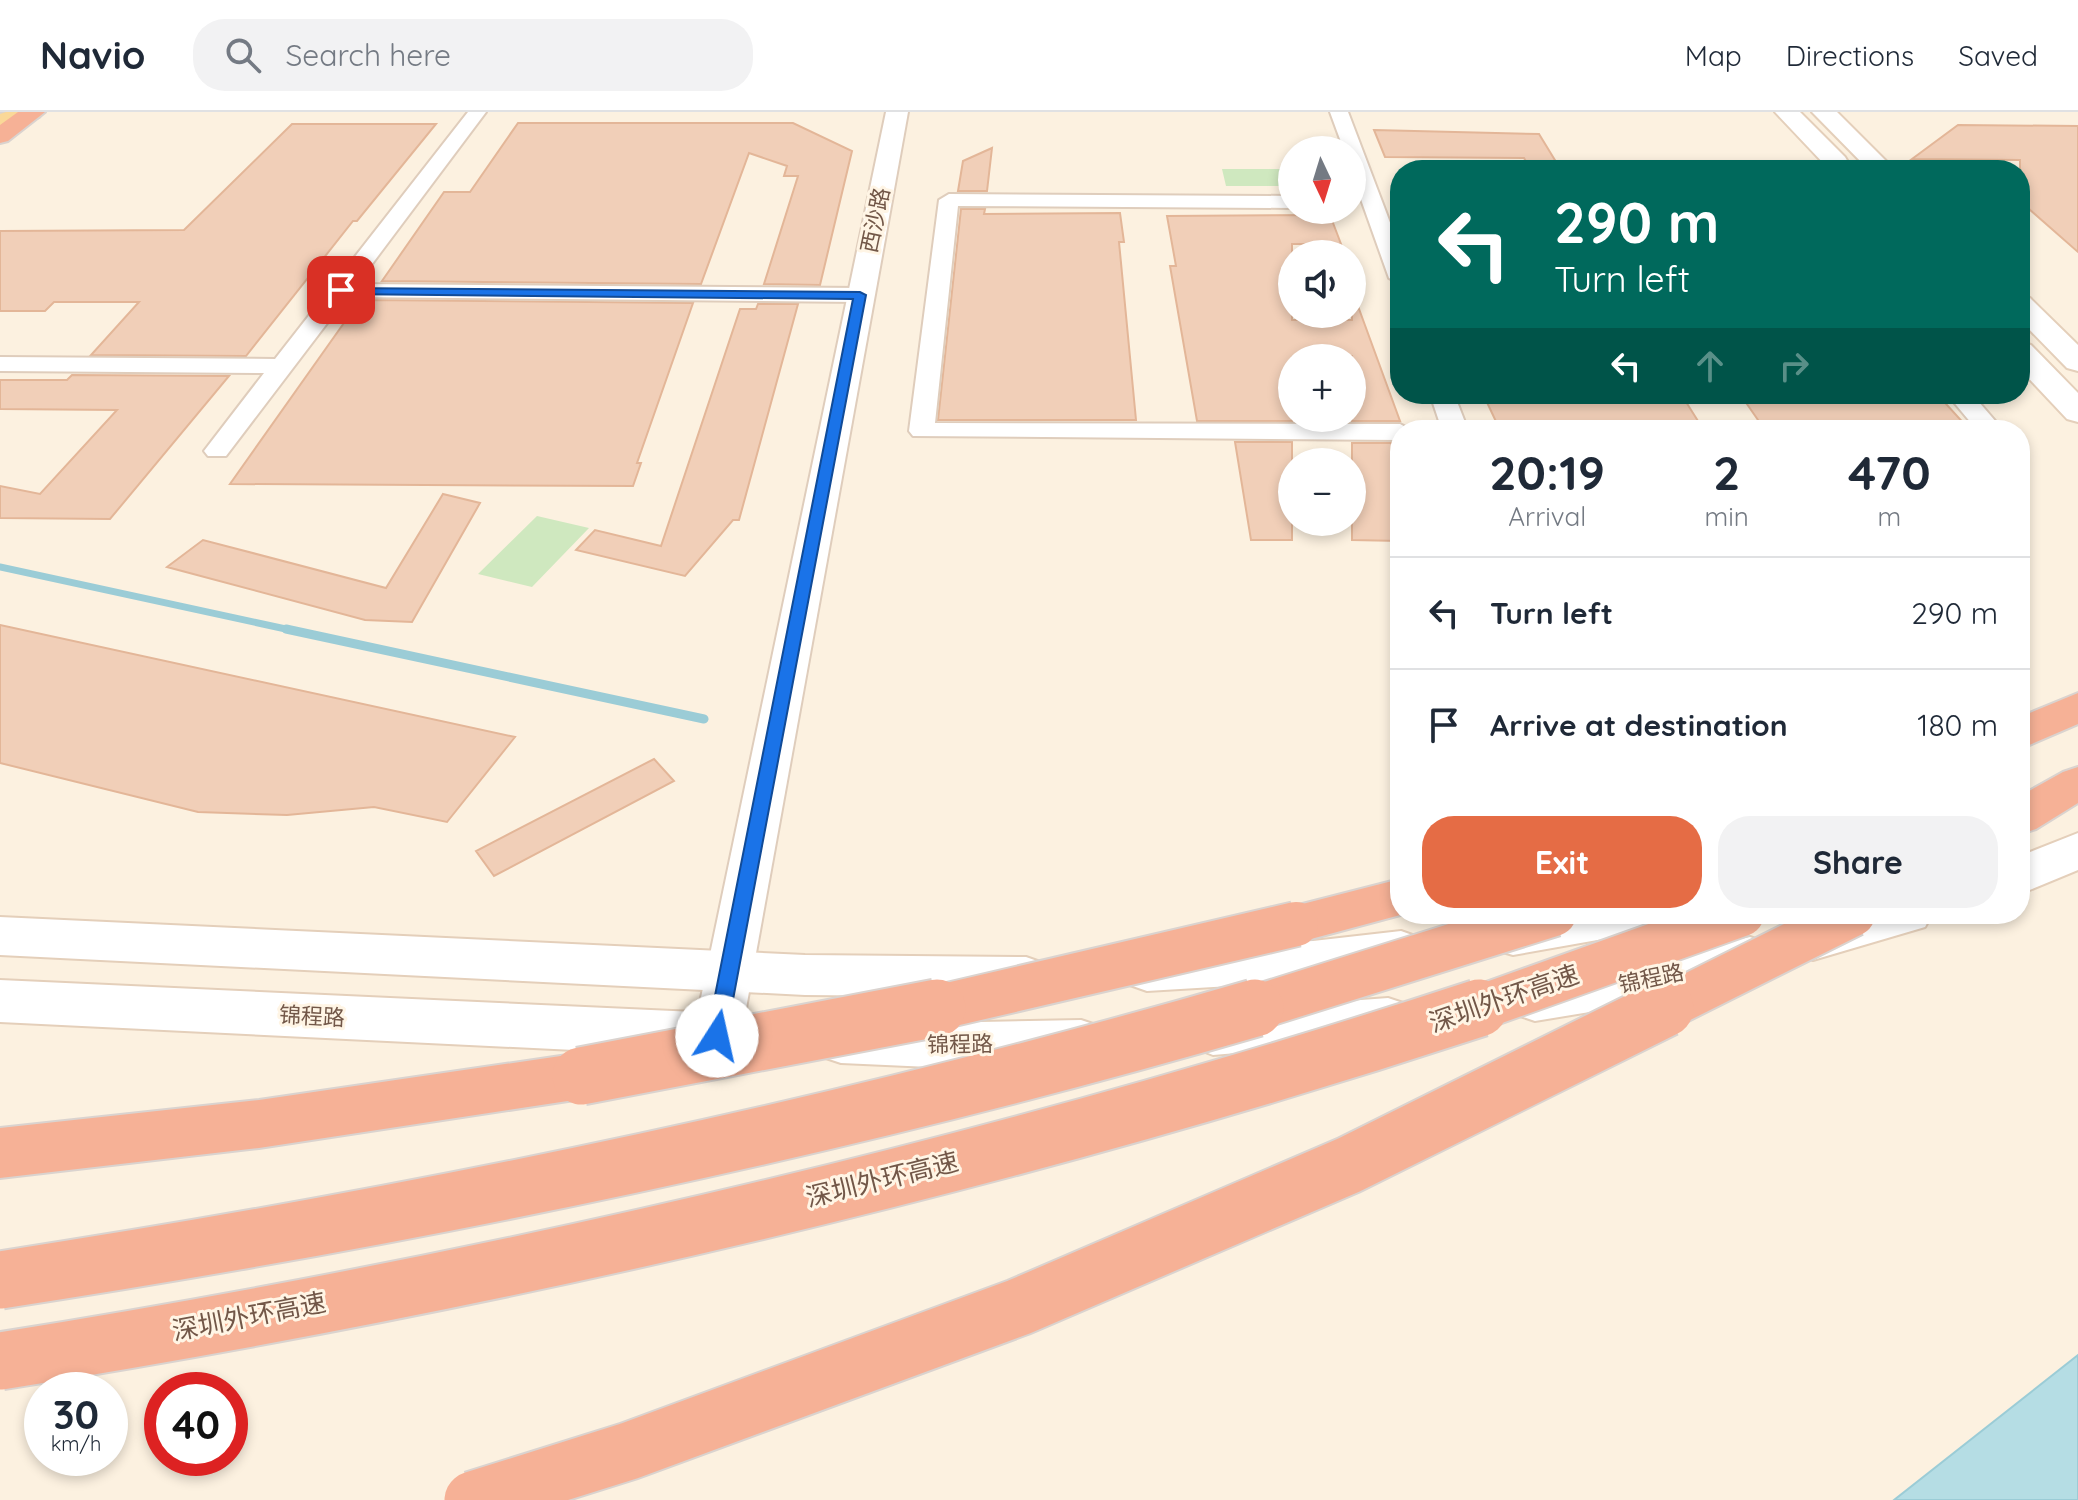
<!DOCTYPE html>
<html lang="en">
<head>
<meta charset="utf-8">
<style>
	body { margin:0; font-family:Quicksand,"Noto Sans SC",sans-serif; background:#f2f2f3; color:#1f2937; height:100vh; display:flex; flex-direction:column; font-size:30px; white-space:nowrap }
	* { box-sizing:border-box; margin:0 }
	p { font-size:26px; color:#747a83 }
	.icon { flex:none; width:44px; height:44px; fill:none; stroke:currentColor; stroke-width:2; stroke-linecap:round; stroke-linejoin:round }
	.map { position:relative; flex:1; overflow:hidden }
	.panel { position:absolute; left:1390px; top:308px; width:640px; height:504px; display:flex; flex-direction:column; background:#fff; border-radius:32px; box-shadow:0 4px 12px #0003 }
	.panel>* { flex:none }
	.banner { position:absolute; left:1390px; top:48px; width:640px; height:244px; border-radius:32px; box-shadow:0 4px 12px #0003; background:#00695c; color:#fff; overflow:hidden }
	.needle { width:52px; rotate:176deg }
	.buttons { position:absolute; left:1278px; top:24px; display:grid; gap:16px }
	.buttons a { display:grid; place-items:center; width:88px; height:88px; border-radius:50%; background:#fff; box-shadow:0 4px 12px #0003; font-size:40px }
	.speed { position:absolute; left:24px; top:1260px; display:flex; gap:16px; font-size:40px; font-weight:700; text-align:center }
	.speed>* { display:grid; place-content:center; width:104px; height:104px; border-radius:50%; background:#fff; box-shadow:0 4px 12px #0003; line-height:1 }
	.speed small { font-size:20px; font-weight:400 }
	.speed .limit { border:12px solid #d22; background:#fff; color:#111 }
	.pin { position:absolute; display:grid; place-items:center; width:68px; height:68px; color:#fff; margin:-34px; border-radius:16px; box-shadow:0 4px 12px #0006 }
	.me { position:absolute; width:88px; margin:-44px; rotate:10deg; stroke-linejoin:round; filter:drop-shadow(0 0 6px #0008) }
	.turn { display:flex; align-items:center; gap:28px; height:168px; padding:0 32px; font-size:36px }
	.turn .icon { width:104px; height:104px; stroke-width:2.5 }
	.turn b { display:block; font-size:56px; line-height:68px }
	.lanes { display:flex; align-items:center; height:76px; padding:0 32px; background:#0003; justify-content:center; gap:40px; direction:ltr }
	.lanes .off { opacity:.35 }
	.eta { display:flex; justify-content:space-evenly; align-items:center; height:136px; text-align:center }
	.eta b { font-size:48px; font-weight:700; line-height:56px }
	.primary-button { display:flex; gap:16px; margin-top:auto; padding:16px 32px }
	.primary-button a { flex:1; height:92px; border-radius:32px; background:#e56c45; color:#fff; font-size:32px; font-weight:700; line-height:92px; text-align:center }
	.primary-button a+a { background:#f2f2f3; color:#1f2937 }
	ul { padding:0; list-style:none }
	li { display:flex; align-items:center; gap:24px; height:112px; padding:0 32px; border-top:2px solid #e0e1e3 }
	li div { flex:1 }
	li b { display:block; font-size:30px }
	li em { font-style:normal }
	header { display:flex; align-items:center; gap:48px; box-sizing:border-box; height:112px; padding:0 40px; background:#fff; border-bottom:2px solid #e0e1e3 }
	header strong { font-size:38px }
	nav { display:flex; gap:44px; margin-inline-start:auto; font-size:28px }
	.search { width:560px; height:72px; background:#f2f2f3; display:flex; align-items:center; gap:20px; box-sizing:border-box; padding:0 28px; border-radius:32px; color:#747a83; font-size:30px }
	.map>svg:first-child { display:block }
	.green { fill:#cfe8bf }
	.water { fill:#b5dde4; stroke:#9bccd6; stroke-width:2 }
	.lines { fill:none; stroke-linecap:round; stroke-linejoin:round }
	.stream-far1 { stroke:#9bccd6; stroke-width:7 }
	.stream { stroke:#9bccd6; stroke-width:9 }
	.building { fill:#f1cfb8; stroke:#e3b698; stroke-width:2 }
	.minor-casing { stroke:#dfcdbc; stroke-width:4 }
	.tertiary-casing { stroke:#dfcdbc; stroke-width:4 }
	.secondary-casing { stroke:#e4cfba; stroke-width:4 }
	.primary-casing { stroke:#dad3cf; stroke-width:4 }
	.motorway-casing { stroke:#dad3cf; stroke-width:4 }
	.minor { fill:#fff; fill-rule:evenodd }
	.tertiary { fill:#fff; fill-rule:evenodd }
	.secondary { fill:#fff; fill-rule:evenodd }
	.primary { fill:#fad898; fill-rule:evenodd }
	.motorway { fill:#f6b196; fill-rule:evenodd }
	.motorway-bridge-far1-casing { stroke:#dad3cf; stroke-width:48; stroke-linecap:butt }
	.motorway-bridge-casing { stroke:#dad3cf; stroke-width:61; stroke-linecap:butt }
	.motorway-bridge-far1 { stroke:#f6b196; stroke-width:44 }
	.motorway-bridge { stroke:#f6b196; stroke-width:57 }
	.route { fill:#1a73e8; stroke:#114b97; stroke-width:2 }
	.labels { text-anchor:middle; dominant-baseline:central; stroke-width:6; stroke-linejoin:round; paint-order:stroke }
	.street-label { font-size:22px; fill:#725748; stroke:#fff5e5 }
	.near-street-label { font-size:26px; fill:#725748; stroke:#fff5e5 }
</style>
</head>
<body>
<header>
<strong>Navio</strong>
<div class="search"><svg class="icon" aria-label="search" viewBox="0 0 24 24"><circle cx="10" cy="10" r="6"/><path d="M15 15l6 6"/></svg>Search here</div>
<nav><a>Map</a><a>Directions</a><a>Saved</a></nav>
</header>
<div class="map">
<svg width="2078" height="1388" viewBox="0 0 2078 1388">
	<rect width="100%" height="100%" fill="#fcf1e0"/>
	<path class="green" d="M 1222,57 L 1292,57 L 1292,74 L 1226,74 Z
		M 537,404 L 589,416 L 532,475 L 478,462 Z"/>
	<path class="water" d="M 2078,1243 L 2078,1388 L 1894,1388 Z"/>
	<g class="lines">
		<path class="stream-far1" d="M 0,455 L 295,519"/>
		<path class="stream" d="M 286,517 L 704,607"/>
	</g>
	<path class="building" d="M 518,11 L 793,11 L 852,39 L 820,173 L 764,172 L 798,64 L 784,64 L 787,54 L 749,41 L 701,172 L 382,169 L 444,80 L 470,80 Z
		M 292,12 L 436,12 L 357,109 L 353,109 L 246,244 L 91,243 L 139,190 L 54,190 L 45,199 L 0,199 L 0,119 L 184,118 Z
		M 1958,13 L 2078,14 L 2078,140 L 2020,89 L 2020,48 L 1912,47 Z
		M 1374,18 L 1539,22 L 1561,58 L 1531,58 L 1524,46 L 1385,45 Z
		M 992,36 L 987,79 L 958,79 L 963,49 Z
		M 961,97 L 985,97 L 984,102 L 1120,101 L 1124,130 L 1119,130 L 1136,308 L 938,308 Z
		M 1330,103 L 1341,132 L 1292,132 L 1292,208 L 1352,208 L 1352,186 L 1355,186 L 1400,309 L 1352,309 L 1352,244 L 1292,245 L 1292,309 L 1197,309 L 1170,154 L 1176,154 L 1167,104 Z
		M 368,188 L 693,191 L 637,351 L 641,351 L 633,374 L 230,372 L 356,194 L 364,194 Z
		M 758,192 L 798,192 L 739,408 L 733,408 L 685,464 L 576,438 L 595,418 L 661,434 L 740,197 L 756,197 Z
		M 72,263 L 229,264 L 110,407 L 0,406 L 0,374 L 40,382 L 117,298 L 0,297 L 0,268 L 67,268 Z
		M 1483,282 L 1681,282 L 1703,317 L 1500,318 Z
		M 1740,282 L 1937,282 L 1968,316 L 1765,318 Z
		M 1235,330 L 1292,330 L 1292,428 L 1251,428 Z
		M 1352,331 L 1400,331 L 1400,429 L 1352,428 Z
		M 443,382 L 480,391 L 412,510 L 365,508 L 167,455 L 203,428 L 386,476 Z
		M 0,513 L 515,625 L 447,710 L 374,695 L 287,703 L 198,700 L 0,651 Z
		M 654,647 L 674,669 L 494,764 L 476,739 Z"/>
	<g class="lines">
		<defs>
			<path id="minor" d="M 468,0 L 486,0 L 357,172 L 860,176 L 871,183 L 860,190 L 347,185 L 226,344 L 208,344 L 204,339 L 264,261 L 0,259 L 0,245 L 275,247 Z
				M 1330,0 L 1348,0 L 1400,137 L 1400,172 L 1389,166 L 1352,62 L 1352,38 L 1344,38 Z
				M 949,82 L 1292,84 L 1292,96 L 958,94 L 935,311 L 1400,312 L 1411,318 L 1400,318 L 1400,328 L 913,324 L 909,319 L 939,88 Z
				M 1430,282 L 1454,282 L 1468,318 L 1442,318 Z
				M 1947,282 L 1972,282 L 2003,318 L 1977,318 Z"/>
			<path id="tertiary" d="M 886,0 L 908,0 L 741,924 L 734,939 L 717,945 L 700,939 L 693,924 Z"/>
			<path id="secondary" d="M 1775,0 L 1800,0 L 1845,45 L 1848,50 L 1845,55 L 1827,55 Z
				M 1812,0 L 1837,0 L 1895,58 L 1869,58 Z
				M 2020,183 L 2030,186 L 2078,233 L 2078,259 L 2067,256 L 2020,208 Z
				M 2020,230 L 2031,233 L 2078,281 L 2078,310 L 2067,307 L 2020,257 Z
				M 2078,721 L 2078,758 L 2020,782 L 2020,744 Z
				M 1528,802 L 1661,802 L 1654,815 L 1637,821 L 1513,843 L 1496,838 L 1489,824 L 1496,810 Z
				M 1837,802 L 1932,802 L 1925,815 L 1813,848 L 1796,842 L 1789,828 L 1796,814 Z
				M 0,805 L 805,843 L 1026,845 L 1043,851 L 1051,865 L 1043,879 L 1026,885 L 805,883 L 0,843 Z
				M 1401,819 L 1418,825 L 1425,839 L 1418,853 L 1401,859 L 1313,869 L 1147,879 L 1130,873 L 1123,859 L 1130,845 L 1147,839 L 1313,829 Z
				M 1750,825 L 1767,831 L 1774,845 L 1767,859 L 1750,865 L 1620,895 L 1535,909 L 1517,903 L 1510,888 L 1517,873 L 1535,867 L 1620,853 Z
				M 0,868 L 717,901 L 735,908 L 742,923 L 735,938 L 717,945 L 0,910 Z
				M 1388,886 L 1406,892 L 1413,907 L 1406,922 L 1388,928 L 1213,943 L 1195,936 L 1188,921 L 1195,906 L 1213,899 Z
				M 841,907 L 930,911 L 1081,908 L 1099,914 L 1107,930 L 1099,946 L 1081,952 L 930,955 L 841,951 L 823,945 L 815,929 L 823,913 Z"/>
			<path id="primary" d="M 6,0 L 43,0 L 39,5 L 0,16 L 0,2 Z"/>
			<path id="motorway" d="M 18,0 L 45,0 L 8,29 L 0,31 L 0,13 Z
				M 2078,581 L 2078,612 L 2020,637 L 2020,605 Z
				M 2078,655 L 2078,691 L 2036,717 L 2020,722 L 2020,684 L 2063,660 Z
				M 1400,767 L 1400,802 L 1404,802 L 1296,831 L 1279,826 L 1272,812 L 1279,798 Z
				M 581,941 L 599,948 L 607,964 L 599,980 L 581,987 L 259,1036 L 0,1066 L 0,1016 L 259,988 Z"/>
		</defs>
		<use href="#minor" class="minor-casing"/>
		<use href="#tertiary" class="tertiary-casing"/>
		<use href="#secondary" class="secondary-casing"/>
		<use href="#primary" class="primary-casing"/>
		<use href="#motorway" class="motorway-casing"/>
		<use href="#minor" class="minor"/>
		<use href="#tertiary" class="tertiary"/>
		<use href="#secondary" class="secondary"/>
		<use href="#primary" class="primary"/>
		<use href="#motorway" class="motorway"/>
		<defs>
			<path id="motorway-bridge-far1" d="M 927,898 L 1296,812
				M 1248,898 L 1554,802
				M 1473,898 L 1742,802
				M 1661,898 L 1853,802"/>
			<path id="motorway-bridge" d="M 581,964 L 937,896
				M 0,1168 C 423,1103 844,1016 1255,896
				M 0,1249 C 500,1169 998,1054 1479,896
				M 473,1388 L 629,1339 L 1019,1195 L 1349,1053 L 1665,896"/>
		</defs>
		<use href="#motorway-bridge-far1" class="motorway-bridge-far1-casing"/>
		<use href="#motorway-bridge" class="motorway-bridge-casing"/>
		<use href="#motorway-bridge-far1" class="motorway-bridge-far1"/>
		<use href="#motorway-bridge" class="motorway-bridge"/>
	</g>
	<path class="route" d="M 337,176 L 860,180 L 866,183 L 725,930 L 717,933 L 710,930 L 707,924 L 853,187 L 341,182 L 335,178 Z"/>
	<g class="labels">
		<g class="street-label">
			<text transform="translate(875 108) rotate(-78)">西沙路</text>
			<text transform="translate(1651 866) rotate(-12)">锦程路</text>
			<text transform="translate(312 904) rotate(3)">锦程路</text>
			<text transform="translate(960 932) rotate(-1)">锦程路</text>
		</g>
		<g class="near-street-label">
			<text transform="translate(1504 886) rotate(-19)">深圳外环高速</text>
			<text transform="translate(882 1067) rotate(-14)">深圳外环高速</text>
			<text transform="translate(249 1204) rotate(-11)">深圳外环高速</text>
		</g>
	</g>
</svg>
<div class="buttons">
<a><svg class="needle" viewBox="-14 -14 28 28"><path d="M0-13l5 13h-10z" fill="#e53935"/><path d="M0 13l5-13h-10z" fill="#747a83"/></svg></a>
<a><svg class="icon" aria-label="sound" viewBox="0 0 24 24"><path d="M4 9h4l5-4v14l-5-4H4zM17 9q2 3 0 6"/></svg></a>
<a>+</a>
<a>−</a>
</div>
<div class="speed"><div>30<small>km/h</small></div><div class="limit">40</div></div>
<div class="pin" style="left:341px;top:178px;background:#d93025"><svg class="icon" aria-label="arrive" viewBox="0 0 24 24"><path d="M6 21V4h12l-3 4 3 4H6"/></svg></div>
<svg class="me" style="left:717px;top:924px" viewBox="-20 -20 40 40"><circle r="19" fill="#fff"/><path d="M0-13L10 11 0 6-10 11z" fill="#1a73e8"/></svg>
<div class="banner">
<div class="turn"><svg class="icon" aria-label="left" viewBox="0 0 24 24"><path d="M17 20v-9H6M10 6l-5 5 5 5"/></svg><div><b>290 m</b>Turn left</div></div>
<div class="lanes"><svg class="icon" aria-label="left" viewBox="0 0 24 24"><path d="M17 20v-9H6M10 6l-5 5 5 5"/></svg><svg class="icon off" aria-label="ahead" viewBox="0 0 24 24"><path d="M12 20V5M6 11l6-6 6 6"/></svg><svg class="icon off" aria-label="right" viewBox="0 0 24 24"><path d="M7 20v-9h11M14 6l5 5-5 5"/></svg></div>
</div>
<section class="panel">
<div class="eta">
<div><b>20:19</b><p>Arrival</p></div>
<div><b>2</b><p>min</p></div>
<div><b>470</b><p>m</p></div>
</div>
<ul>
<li><svg class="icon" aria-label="left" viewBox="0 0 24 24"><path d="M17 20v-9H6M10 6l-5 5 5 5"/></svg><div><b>Turn left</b></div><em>290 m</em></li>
<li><svg class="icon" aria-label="arrive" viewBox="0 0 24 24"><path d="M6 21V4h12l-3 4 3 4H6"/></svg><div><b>Arrive at destination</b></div><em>180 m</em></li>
</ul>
<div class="primary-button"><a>Exit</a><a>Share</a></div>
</section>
</div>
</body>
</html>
